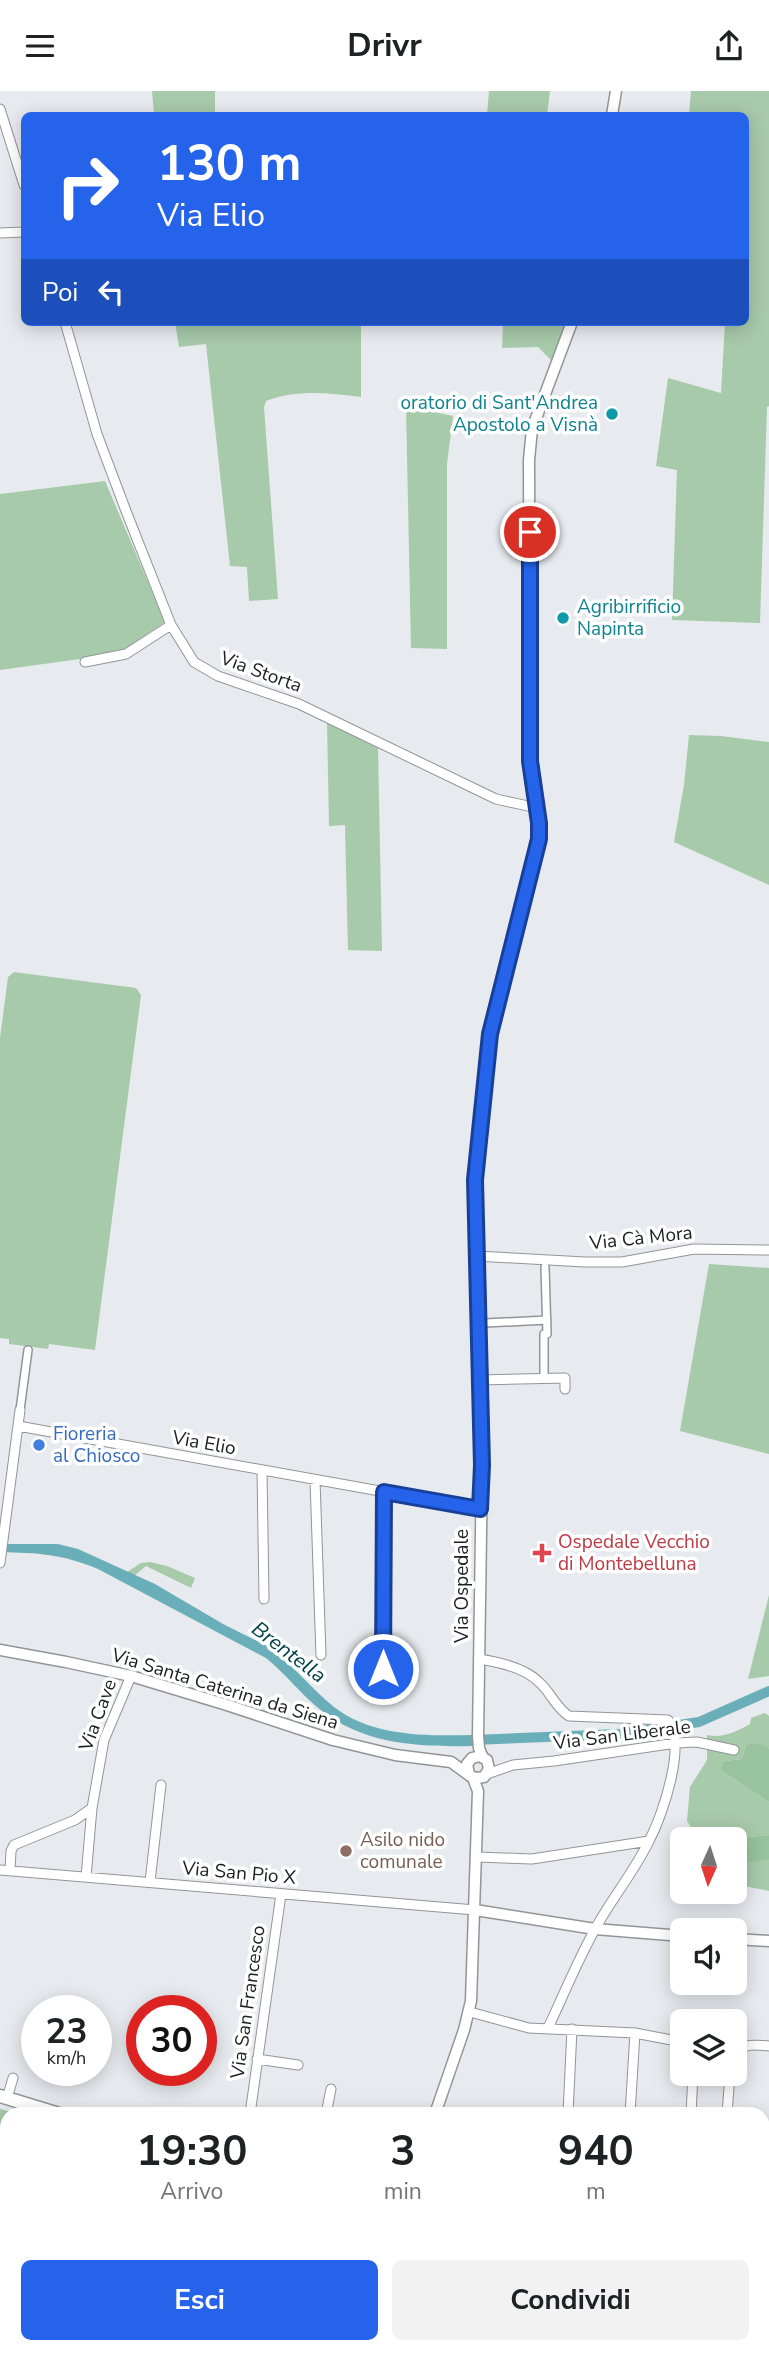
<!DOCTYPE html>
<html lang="it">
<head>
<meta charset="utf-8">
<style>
	body { margin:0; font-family:"Nunito Sans",sans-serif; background:#f2f2f2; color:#202124; height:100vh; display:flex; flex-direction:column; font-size:26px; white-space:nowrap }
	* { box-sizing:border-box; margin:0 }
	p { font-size:23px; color:#757577 }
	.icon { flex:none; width:38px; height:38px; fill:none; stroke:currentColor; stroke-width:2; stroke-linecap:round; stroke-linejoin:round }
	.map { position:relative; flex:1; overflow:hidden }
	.sheet { position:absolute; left:0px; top:2016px; width:770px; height:247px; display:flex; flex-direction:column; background:#fff; border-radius:21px 21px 0 0; box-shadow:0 4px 18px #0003 }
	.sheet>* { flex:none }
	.banner { position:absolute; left:21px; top:21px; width:728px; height:214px; border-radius:10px; box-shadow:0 4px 18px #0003; background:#2563eb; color:#fff; overflow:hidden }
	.needle { width:46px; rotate:183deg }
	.tools { position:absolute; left:670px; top:1736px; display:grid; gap:14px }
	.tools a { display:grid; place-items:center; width:77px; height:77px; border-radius:10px; background:#fff; box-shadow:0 4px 18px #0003; font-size:35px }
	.speed { position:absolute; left:21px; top:1904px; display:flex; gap:14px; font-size:35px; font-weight:700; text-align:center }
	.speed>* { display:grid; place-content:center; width:91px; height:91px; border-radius:50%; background:#fff; box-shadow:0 4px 18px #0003; line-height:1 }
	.speed small { font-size:18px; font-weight:400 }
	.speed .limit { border:10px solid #d22; background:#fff; color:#111 }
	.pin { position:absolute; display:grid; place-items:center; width:60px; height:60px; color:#fff; margin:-30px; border:4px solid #fff; border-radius:50%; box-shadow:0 2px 7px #0007 }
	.me { position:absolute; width:77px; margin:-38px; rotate:0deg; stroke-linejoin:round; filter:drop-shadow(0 0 5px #0008) }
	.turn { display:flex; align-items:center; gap:24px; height:147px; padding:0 21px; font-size:32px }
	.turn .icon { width:91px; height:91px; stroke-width:2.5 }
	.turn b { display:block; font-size:49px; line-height:60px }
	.then { display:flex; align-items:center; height:66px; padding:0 21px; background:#0003; gap:14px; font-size:26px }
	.eta { display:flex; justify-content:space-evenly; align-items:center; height:119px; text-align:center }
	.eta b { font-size:42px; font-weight:700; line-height:49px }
	.action { display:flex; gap:14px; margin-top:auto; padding:14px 21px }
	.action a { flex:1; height:80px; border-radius:10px; background:#2563eb; color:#fff; font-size:28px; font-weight:700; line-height:80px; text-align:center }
	.action a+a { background:#f2f2f2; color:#202124 }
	header { display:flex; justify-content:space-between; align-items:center; height:91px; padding:0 21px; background:#fff; font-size:32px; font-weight:700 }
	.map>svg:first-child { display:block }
	.green { fill:#a7caaa }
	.forest { fill:#98c39c }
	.water { fill:#6aaeb9 }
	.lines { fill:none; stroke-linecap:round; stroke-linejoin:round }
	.canal { stroke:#6aaeb9; stroke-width:10 }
	.pedestrian-casing { stroke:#929598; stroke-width:10 }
	.minor-casing { stroke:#929598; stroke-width:11 }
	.tertiary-casing { stroke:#929598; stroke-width:13 }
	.secondary-casing { stroke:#929598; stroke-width:15 }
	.pedestrian { stroke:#fff; stroke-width:7 }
	.minor { stroke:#fff; stroke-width:9 }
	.tertiary { stroke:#fff; stroke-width:10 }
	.secondary { stroke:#fff; stroke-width:12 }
	.route-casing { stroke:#184099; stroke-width:18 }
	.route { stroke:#2563eb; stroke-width:12 }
	.culture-dot { fill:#0f9aa8; stroke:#fff; stroke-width:2.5 }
	.shop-dot { fill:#3f7fe0; stroke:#fff; stroke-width:2.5 }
	.health-dot { fill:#e0444e; stroke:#fff; stroke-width:2.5 }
	.education-dot { fill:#8d6e63; stroke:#fff; stroke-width:2.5 }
	.labels { text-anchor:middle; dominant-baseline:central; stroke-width:7; stroke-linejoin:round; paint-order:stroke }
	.culture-label { font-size:19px; fill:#0d838f; stroke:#fff; text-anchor:end }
	.street-label { font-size:19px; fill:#1d1e1f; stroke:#fff }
	.shop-label { font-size:19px; fill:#366cbe; stroke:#fff; text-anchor:start }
	.health-label { font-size:19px; fill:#be3a42; stroke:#fff; text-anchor:start }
	.education-label { font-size:19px; fill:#785e54; stroke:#fff; text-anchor:start }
	.water-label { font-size:21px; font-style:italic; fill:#00414a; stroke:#fff }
</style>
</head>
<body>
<header><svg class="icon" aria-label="menu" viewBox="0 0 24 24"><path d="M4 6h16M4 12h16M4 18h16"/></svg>Drivr<svg class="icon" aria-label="share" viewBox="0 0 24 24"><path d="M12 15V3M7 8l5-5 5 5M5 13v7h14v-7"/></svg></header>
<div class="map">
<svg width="769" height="2262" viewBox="0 0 769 2262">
	<rect width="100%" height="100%" fill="#e7eaee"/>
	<path class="green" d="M 152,0 L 215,0 L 215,24 L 154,24 Z
		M 489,0 L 550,0 L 547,24 L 487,24 Z
		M 691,0 L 769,0 L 769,315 L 767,316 L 760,532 L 672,529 L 677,379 L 656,375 L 668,287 L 721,302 L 725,231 L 746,231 L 746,24 L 689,24 Z
		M 175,231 L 361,231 L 361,306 C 328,302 297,298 266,310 L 264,316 L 278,508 L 249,510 L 247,476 L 230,475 L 206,253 L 179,256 Z
		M 503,231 L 566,231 L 553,271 L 538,256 L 502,257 Z
		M 406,315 L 453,325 L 447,373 L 447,558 L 411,557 Z
		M 105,390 L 165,531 L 125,558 L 87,567 L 0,579 L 0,403 Z
		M 327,630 L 378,656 L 382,860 L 348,859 L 345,734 L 329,735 Z
		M 689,644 L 721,645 L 769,651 L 769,794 L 674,751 L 684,694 Z
		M 14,881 L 136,897 L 141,904 L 95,1259 L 49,1253 L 48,1258 L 9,1253 L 9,1248 L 0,1247 L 0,947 L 8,886 Z
		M 709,1173 L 769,1177 L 769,1363 L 680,1340 Z
		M 150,1471 L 167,1475 L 195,1487 L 191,1497 L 146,1475 L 134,1485 L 127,1481 L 141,1472 Z
		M 769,1504 L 769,1585 L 748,1588 Z
		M 765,1622 L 769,1625 L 769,1658 L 753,1652 L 746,1654 L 742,1668 L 725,1670 L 722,1680 L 769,1711 L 769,1744 L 748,1746 L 735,1754 L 735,1748 L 696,1748 L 697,1745 L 687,1730 L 690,1696 L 707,1669 L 707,1644 C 721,1648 738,1640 750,1633 L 751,1627 Z
		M 759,1768 L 769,1768 L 769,1800 L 735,1793 L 735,1771 L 746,1772 Z
		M 0,2018 L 19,2023 L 7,2023 L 7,2057 L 0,2055 Z"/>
	<path class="forest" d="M 753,1652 L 764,1654 L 769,1658 L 769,1711 L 722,1680 L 721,1676 L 725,1670 L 742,1668 L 746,1654 Z
		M 769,1744 L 769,1768 L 746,1772 L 735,1771 L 735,1754 L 748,1746 Z"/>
	<path class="water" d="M 0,1453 L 58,1453 L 78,1458 L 155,1493 L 223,1533 L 267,1555 C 292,1572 310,1597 334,1616 C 372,1646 428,1645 473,1644 L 473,1655 C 420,1656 366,1654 322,1620 C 302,1605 286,1583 266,1567 L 98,1478 C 62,1463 38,1462 0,1461 Z"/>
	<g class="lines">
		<path class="canal" d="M 473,1649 L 619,1643 L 699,1631 L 769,1600"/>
		<defs>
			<path id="pedestrian" d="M 485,1232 L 547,1229
				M 544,1287 L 544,1243 L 547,1243 L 545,1176
				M 20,1319 L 28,1259"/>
			<path id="minor" d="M 0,18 L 24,94
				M 0,142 L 24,141
				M 65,231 L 97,343 L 126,420 L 171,534 L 194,571 L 218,585 L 299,613 L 496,708 L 537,717
				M 85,571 L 126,563 L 171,534
				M 476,1165 L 585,1171 L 622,1171 L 694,1158 L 769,1159
				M 479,1289 L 565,1287 L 565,1298
				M 18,1335 L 480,1418
				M 262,1379 L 264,1508
				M 315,1389 L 321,1564
				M 0,1472 L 20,1319
				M 479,1568 C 499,1571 526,1577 540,1592 C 551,1602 556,1617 569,1625 L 668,1629 C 687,1652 663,1723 650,1748 C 635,1780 611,1808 594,1840 C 577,1871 563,1905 548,1937
				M 383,1579 L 384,1401
				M 487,1683 L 513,1674 L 554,1670 L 676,1652 L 697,1651 L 734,1659
				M 477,1766 L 532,1768 L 649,1750
				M 0,1779 L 475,1819
				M 10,1779 L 11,1760 L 14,1754 L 75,1729 L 92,1717
				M 86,1786 L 92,1717 L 104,1649 L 131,1585
				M 150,1791 L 161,1694
				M 470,1921 L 529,1937 L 635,1942 L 682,1951
				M 735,1965 C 743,1951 754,1954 769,1955
				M 257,1968 L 298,1974
				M 7,2007 L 13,1987
				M 250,2023 L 281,1803
				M 326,2023 L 331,1998
				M 568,2023 L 572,1938
				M 630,2023 L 635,1942
				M 691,2023 L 693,1983
				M 727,2023 L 730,1983
				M 0,2141 L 7,2143
				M 21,2256 L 21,2262
				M 578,2256 L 591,2262
				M 211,2262 L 215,2256
				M 511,2262 L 513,2256"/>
			<path id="tertiary" d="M 612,24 L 616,0
				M 0,1559 L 66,1571 L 131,1585 L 227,1614 L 333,1649 L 395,1664 L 451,1671 L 473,1687 L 478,1700 L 471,1910 L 464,1939 L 435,2023
				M 483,1667 L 479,1657 L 478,1645 L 482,1374 L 475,1089 L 490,943 L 539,748 L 539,732 L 530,670 L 529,369 L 532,338 L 572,231
				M 469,1683 L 467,1673 L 472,1667 L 480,1665 L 487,1669 L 489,1678 L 484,1686 L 476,1687 L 470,1685
				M 475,1819 L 595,1838 L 682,1845
				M 735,1848 L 769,1850"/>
			<path id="secondary" d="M 0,2005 L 59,2023
				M 716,2256 L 729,2262"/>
		</defs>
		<use href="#pedestrian" class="pedestrian-casing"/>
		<use href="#minor" class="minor-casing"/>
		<use href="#tertiary" class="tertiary-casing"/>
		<use href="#secondary" class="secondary-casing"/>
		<use href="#pedestrian" class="pedestrian"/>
		<use href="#minor" class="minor"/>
		<use href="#tertiary" class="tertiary"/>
		<use href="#secondary" class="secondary"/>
	</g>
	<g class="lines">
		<defs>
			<path id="route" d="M 383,1578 L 384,1401 L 480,1418 L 482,1374 L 475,1089 L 490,943 L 539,748 L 539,732 L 530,670 L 530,441"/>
		</defs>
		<use href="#route" class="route-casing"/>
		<use href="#route" class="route"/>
	</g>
	<g class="culture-dot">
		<circle cx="612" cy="323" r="7"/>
		<circle cx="563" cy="527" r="7"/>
	</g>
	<circle class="shop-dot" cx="39" cy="1354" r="7"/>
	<path class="health-dot" d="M538.5 1451.5h7v7h7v7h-7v7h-7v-7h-7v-7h7z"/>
	<circle class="education-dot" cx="346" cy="1760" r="7"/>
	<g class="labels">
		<g class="culture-label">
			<text x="598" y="312">oratorio di Sant'Andrea<tspan x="598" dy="22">Apostolo a Visnà</tspan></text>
			<text x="577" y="516" text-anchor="start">Agribirrificio<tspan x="577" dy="22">Napinta</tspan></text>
		</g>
		<g class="street-label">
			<text transform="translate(261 581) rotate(20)">Via Storta</text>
			<text transform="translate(641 1147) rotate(-6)">Via Cà Mora</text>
			<text transform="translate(204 1352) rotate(10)">Via Elio</text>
			<text transform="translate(462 1495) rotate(-90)">Via Ospedale</text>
			<text transform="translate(225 1598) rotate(17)">Via Santa Caterina da Siena</text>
			<text transform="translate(98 1624) rotate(-70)">Via Cave</text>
			<text transform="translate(622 1644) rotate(-7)">Via San Liberale</text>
			<text transform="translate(239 1782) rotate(5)">Via San Pio X</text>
			<text transform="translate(248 1911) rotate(-82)">Via San Francesco</text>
		</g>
		<g class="shop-label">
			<text x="53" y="1343">Fioreria<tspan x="53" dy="22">al Chiosco</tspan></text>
		</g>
		<g class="health-label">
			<text x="558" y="1451">Ospedale Vecchio<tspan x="558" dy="22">di Montebelluna</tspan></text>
		</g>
		<g class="education-label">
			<text x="360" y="1749">Asilo nido<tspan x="360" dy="22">comunale</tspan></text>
		</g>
		<g class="water-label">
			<text transform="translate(289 1561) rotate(37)">Brentella</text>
		</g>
	</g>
</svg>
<div class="tools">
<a><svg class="needle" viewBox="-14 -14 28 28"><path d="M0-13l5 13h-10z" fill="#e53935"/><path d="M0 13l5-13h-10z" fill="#757577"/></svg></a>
<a><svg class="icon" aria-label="sound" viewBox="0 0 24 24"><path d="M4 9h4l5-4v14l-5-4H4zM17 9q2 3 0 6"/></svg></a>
<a><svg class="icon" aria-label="layers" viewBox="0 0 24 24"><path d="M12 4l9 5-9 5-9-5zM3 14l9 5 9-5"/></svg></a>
</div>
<div class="speed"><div>23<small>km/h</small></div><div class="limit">30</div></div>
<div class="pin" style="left:530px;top:441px;background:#d93025"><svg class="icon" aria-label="arrive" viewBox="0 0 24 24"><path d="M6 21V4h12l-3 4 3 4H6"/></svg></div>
<svg class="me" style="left:383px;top:1578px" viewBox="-20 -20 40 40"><circle r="17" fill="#2563eb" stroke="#fff" stroke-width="3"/><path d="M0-11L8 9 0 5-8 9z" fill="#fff"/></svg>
<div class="banner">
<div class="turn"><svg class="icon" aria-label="right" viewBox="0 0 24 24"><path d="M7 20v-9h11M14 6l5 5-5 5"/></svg><div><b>130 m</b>Via Elio</div></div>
<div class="then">Poi<svg class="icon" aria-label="left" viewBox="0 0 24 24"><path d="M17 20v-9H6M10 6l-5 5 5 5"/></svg></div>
</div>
<section class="sheet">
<div class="eta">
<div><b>19:30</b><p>Arrivo</p></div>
<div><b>3</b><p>min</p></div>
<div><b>940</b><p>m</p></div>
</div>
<div class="action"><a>Esci</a><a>Condividi</a></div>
</section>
</div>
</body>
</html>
